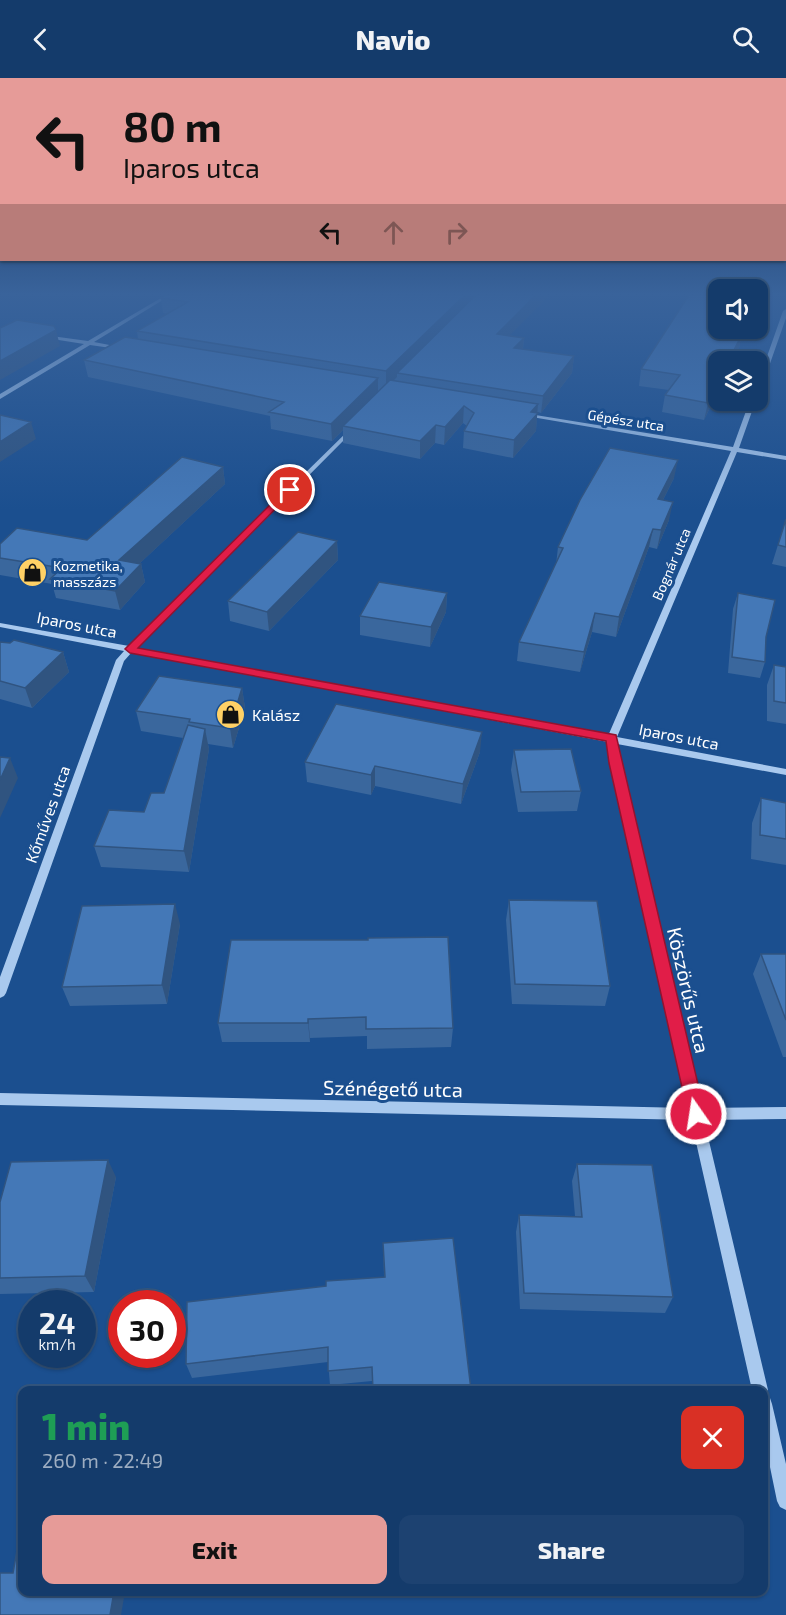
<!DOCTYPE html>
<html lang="en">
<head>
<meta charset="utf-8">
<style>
	body { margin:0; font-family:"Exo 2",sans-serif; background:#1d4271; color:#f1f3f6; height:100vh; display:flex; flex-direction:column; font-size:22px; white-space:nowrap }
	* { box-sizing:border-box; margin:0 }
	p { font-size:20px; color:#9dadc1 }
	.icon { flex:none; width:33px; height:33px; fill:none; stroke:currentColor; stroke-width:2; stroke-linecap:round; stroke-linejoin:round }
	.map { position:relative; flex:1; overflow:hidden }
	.panel { position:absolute; left:18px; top:1308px; width:750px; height:210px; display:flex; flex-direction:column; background:#143b6b; border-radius:12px; box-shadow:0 2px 4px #0004,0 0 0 2px #33557e }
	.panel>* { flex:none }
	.banner { position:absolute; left:0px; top:0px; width:786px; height:183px; box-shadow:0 2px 4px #0004,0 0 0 2px #33557e; background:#e69b98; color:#111; overflow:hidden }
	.tools { position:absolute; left:708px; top:201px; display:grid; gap:12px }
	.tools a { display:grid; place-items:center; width:60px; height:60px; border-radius:12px; background:#143b6b; box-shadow:0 2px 4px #0004,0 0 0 2px #33557e; font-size:30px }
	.speed { position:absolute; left:18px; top:1212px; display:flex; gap:12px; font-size:30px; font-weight:700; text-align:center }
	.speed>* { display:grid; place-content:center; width:78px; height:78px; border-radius:50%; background:#143b6b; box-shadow:0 2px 4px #0004,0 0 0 2px #33557e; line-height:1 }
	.speed small { font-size:15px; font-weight:400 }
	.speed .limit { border:9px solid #d22; background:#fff; color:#111 }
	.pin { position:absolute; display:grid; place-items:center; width:51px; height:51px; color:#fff; margin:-26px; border:3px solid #fff; border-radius:50%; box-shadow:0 2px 6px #0007 }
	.me { position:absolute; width:66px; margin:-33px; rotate:347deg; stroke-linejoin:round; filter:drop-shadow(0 0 4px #0008) }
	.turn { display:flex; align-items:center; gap:21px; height:126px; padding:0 24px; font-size:27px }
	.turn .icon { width:78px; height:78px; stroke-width:2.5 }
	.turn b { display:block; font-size:42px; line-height:51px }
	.lanes { display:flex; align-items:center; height:57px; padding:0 24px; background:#0003; justify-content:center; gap:30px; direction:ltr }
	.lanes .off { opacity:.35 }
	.round { display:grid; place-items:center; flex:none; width:63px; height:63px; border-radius:12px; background:#1d4271 }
	.headline { display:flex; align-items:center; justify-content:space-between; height:102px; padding:0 24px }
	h1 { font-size:36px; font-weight:800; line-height:45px; color:#1e9e55 }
	.cta { display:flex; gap:12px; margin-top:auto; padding:12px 24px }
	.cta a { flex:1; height:69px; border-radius:12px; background:#e69b98; color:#111; font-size:24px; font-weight:800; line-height:69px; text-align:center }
	.cta a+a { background:#1d4271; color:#f1f3f6 }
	header { display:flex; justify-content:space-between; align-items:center; height:78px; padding:0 24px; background:#143b6b; font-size:27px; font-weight:800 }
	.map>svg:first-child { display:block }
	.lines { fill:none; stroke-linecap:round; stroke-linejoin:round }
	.minor { fill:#a9c9ee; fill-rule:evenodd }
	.wall { fill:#3a679d }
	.shaded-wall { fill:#305480 }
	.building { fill:#4478b7; stroke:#305480; stroke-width:1.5 }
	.route { fill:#e11d48; stroke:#92132f; stroke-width:1.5 }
	.labels { text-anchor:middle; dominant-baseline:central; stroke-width:6; stroke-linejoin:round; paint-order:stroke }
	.far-street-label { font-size:14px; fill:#fff; stroke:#1b4f8f }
	.far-poi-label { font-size:14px; fill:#fff; stroke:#1b4f8f; text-anchor:start }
	.street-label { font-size:16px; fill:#fff; stroke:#1b4f8f }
	.poi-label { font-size:16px; fill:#fff; stroke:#1b4f8f; text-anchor:start }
	.near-street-label { font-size:20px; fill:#fff; stroke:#1b4f8f }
</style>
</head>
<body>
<header><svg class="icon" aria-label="back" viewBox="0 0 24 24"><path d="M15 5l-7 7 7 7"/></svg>Navio<svg class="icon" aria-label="search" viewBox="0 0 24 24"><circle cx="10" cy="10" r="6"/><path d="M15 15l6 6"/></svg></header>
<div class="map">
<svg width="786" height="1537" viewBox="0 0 786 1537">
	<rect width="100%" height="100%" fill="#1b4f8f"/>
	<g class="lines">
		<path class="minor" d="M 166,217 L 171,217 L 94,264 L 125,270 L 125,272 L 90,267 L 0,321 L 0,316 L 84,266 L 46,260 L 44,257 L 88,263 Z
			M 786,231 L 786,240 L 761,311 L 758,313 L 758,304 L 783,233 Z
			M 750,322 L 756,322 L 739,370 L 786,378 L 786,382 L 737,374 L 617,659 L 786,691 L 786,697 L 617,666 L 620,685 L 701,1030 L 786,1029 L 786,1041 L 704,1042 L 768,1312 L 764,1318 L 770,1320 L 772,1326 L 786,1386 L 786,1432 L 780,1429 L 777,1423 L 764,1360 L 764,1312 L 752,1312 L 691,1042 L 0,1027 L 0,1015 L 688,1030 L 610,685 L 608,664 L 132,574 L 124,583 L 6,915 L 4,918 L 0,920 L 0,899 L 116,582 L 124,573 L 0,549 L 0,545 L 129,568 L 352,349 L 355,351 L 354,352 L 137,570 L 608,658 L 731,373 L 520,337 L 523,335 L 733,369 Z"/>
	</g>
	<path class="wall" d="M 161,220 L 524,260 L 523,271 L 574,278 L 572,295 L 541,335 L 537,334 L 536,353 L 513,380 L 463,370 L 464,353 L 467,348 L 463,345 L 444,367 L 435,365 L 420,381 L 343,365 L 343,352 L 332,363 L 271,351 L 270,338 L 88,299 L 84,282 L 138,261 L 137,253 L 168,236 L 163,235 Z
		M 718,250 L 743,250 L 742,254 L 739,270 L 704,342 L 662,334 L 665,317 L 669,312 L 639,308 L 641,291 Z
		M 223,389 L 225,406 L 139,486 L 141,486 L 145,504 L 120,532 L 56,520 L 52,506 L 0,497 L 0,466 L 87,462 Z
		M 674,400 L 663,422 L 669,442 L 657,471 L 649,469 L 616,559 L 592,554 L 580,594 L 517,583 L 519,564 L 556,487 L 558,469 Z
		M 786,441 L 786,489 L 772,486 Z
		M 337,463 L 338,482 L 269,553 L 230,543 L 228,523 Z
		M 447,515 L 446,534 L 430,569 L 360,557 L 360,538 Z
		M 738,515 L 765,584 L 760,600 L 728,595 L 733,531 Z
		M 0,564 L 63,574 L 69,594 L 32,630 L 0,621 Z
		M 774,587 L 786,589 L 786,646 L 767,643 L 767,607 Z
		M 242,610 L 245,630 L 233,670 L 208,666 L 209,671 L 189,794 L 101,789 L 94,768 L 144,734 L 164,715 L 183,660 L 141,653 L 136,633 Z
		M 514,672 L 581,713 L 577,733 L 518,734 L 511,692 Z
		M 480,674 L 461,726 L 375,708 L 371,717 L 307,704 L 305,684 Z
		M 761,720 L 786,725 L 786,787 L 751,781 L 752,745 Z
		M 509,822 L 610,908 L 605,928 L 512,926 L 506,842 Z
		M 180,846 L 167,926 L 70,928 L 62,909 Z
		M 231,862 L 453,950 L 451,969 L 367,971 L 367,958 L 310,960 L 310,964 L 222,964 L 218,945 Z
		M 761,876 L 786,876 L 786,979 L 783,979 L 753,896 Z
		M 577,1086 L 673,1219 L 665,1235 L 520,1231 L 516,1154 L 519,1137 L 575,1138 L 572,1103 Z
		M 116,1099 L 94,1214 L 0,1216 L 0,1124 Z
		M 453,1160 L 372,1303 L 330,1307 L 328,1284 L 192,1300 L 186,1286 L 326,1208 L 384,1199 L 383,1165 Z"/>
	<path class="shaded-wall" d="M 465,217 L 479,217 L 397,295 L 397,299 L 386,310 L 386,293 Z
		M 536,217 L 550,217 L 496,271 L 497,256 Z
		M 56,252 L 60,268 L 0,302 L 0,283 Z
		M 743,254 L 739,270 L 732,284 L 728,284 Z
		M 524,260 L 522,276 L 514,270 Z
		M 574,278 L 572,295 L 541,335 L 543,318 Z
		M 378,300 L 378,316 L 343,348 L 343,352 L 332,363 L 331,346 Z
		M 718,304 L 718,313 L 704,342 L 708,325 Z
		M 538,326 L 536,353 L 513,380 L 514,362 L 531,334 Z
		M 464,328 L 463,345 L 444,367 L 445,349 Z
		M 31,344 L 36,361 L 0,384 L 0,364 Z
		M 436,347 L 435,365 L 420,381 L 420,363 Z
		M 678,382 L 674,400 L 654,440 L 658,421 Z
		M 223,389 L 225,406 L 123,501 L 119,482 Z
		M 673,424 L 669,442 L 657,471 L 661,452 Z
		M 653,451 L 649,469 L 616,559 L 619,539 Z
		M 337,463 L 338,482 L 269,553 L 267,534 Z
		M 141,486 L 145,504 L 120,532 L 115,513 Z
		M 447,515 L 446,534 L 430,569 L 431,549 Z
		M 595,535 L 592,554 L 580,594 L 584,574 Z
		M 63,574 L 69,594 L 32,630 L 25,610 Z
		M 242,610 L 245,630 L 233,670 L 230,650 Z
		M 205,651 L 209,671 L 189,794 L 184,773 Z
		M 482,654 L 480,674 L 461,726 L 463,706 Z
		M 10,680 L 18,700 L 0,740 L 0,702 Z
		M 375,688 L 375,708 L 371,717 L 371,697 Z
		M 175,826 L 180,846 L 167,926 L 162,907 Z
		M 308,941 L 310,960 L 310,964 L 308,945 Z
		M 108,1082 L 116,1099 L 94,1214 L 85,1198 Z
		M 114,1514 L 125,1514 L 121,1537 L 110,1537 Z"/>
	<path class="building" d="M 166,217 L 465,217 L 386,293 L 137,253 L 188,224 L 161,220 Z
		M 476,217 L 536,217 L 497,256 L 524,260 L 514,270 L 574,278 L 543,318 L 397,295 Z
		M 689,217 L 718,217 L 718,250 L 739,250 L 738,254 L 743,254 L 728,284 L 718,284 L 718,304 L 708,325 L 665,317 L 680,297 L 641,291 Z
		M 17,242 L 54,248 L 56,252 L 0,283 L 0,250 Z
		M 125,259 L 378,300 L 331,346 L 269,334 L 284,324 L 84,282 Z
		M 390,302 L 538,326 L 531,334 L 538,335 L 514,362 L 464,353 L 474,335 L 464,328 L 445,349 L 436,347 L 420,363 L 343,348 Z
		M 0,337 L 31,344 L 0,364 Z
		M 610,370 L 678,382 L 658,421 L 673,424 L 661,452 L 653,451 L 619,539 L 595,535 L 584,574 L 519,564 L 563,470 L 558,469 L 580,422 Z
		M 182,379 L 223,389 L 119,482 L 141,486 L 115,513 L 50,501 L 62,490 L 0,480 L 0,466 L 17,450 L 87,462 Z
		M 786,441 L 786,469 L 778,467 Z
		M 298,454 L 337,463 L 267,534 L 228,523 Z
		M 379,504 L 447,515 L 431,549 L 360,538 Z
		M 738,515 L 775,522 L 766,559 L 765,584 L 732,579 Z
		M 14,562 L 63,574 L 25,610 L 0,603 L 0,564 L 10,565 Z
		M 774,587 L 786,589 L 786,625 L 774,623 Z
		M 159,598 L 242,610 L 230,650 L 189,644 L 190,641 L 136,633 Z
		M 336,626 L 482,654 L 463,706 L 375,688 L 371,697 L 305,684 Z
		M 188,647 L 205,651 L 184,773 L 94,768 L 109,732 L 144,734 L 151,715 L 164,715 Z
		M 571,671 L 581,713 L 521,714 L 514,672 Z
		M 0,679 L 10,680 L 0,702 Z
		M 761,720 L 786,725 L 786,761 L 760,757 Z
		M 509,822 L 597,823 L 610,908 L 515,906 Z
		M 175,826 L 162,907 L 62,909 L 82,828 Z
		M 448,859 L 453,950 L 366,951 L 366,939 L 308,941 L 308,945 L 218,945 L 231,862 L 368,862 L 368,860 Z
		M 761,876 L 786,876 L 786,942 Z
		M 108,1082 L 85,1198 L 0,1200 L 0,1124 L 11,1084 Z
		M 577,1086 L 652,1087 L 673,1219 L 524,1215 L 519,1137 L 582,1139 Z
		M 453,1160 L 471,1312 L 373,1312 L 372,1289 L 328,1293 L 328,1269 L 186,1286 L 187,1224 L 326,1208 L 326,1203 L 385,1199 L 383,1165 Z
		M 22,1444 L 22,1514 L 114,1514 L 110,1537 L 0,1537 L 0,1495 L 13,1495 Z"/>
	<linearGradient id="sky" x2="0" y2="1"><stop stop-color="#0f2b4f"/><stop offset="0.5" stop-color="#39639b"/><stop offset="1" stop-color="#39639b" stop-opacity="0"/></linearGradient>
	<rect width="786" height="432" fill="url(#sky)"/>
	<path class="route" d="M 287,410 L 294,412 L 138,570 L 616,657 L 705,1036 L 703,1041 L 696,1044 L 690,1041 L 688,1036 L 609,685 L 606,663 L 130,575 L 125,571 Z"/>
	<defs>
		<symbol id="shop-disc" viewBox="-11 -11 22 22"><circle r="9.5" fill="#ffd166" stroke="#1b4f8f"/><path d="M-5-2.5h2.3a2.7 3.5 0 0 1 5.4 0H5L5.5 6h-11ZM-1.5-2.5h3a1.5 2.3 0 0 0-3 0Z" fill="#111"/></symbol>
	</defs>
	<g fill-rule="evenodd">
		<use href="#shop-disc" x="16" y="478" width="33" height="33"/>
		<use href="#shop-disc" x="214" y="620" width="33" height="33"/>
	</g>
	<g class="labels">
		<g class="far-street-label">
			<text transform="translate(626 342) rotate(9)">Gépész utca</text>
			<text transform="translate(671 486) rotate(-67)">Bognár utca</text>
		</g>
		<g class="far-poi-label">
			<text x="53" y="487">Kozmetika,<tspan x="53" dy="16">masszázs</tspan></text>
		</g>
		<g class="street-label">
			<text transform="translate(77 546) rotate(11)">Iparos utca</text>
			<text transform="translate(679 658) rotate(11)">Iparos utca</text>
			<text transform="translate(47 736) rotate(-70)">Kőműves utca</text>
		</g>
		<g class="poi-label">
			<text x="252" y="636">Kalász</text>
		</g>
		<g class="near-street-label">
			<text transform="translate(689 912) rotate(77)">Köszörűs utca</text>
			<text transform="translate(393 1010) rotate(1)">Szénégető utca</text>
		</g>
	</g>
</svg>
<div class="tools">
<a><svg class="icon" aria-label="sound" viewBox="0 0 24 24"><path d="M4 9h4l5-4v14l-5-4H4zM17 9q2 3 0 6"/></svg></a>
<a><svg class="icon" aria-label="layers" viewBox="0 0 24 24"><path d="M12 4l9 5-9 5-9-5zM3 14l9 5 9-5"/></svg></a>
</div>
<div class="speed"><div>24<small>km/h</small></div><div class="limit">30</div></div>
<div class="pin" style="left:290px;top:412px;background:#d93025"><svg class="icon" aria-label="arrive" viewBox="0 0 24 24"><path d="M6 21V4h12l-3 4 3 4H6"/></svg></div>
<svg class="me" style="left:696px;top:1036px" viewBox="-20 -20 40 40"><circle r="17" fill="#e11d48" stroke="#fff" stroke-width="3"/><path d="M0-11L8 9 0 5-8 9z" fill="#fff"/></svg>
<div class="banner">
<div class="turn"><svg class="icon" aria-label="left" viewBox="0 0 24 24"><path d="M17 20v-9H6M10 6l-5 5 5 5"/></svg><div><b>80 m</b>Iparos utca</div></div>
<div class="lanes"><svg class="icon" aria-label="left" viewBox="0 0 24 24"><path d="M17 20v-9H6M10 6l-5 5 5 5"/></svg><svg class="icon off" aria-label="ahead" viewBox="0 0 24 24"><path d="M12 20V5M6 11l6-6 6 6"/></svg><svg class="icon off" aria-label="right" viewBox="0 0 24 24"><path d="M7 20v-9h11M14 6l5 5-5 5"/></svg></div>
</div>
<section class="panel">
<div class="headline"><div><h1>1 min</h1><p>260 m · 22:49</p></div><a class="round" style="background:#d93025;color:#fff"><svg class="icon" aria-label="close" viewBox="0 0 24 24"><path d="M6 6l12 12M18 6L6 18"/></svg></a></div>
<div class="cta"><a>Exit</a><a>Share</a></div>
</section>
</div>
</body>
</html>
